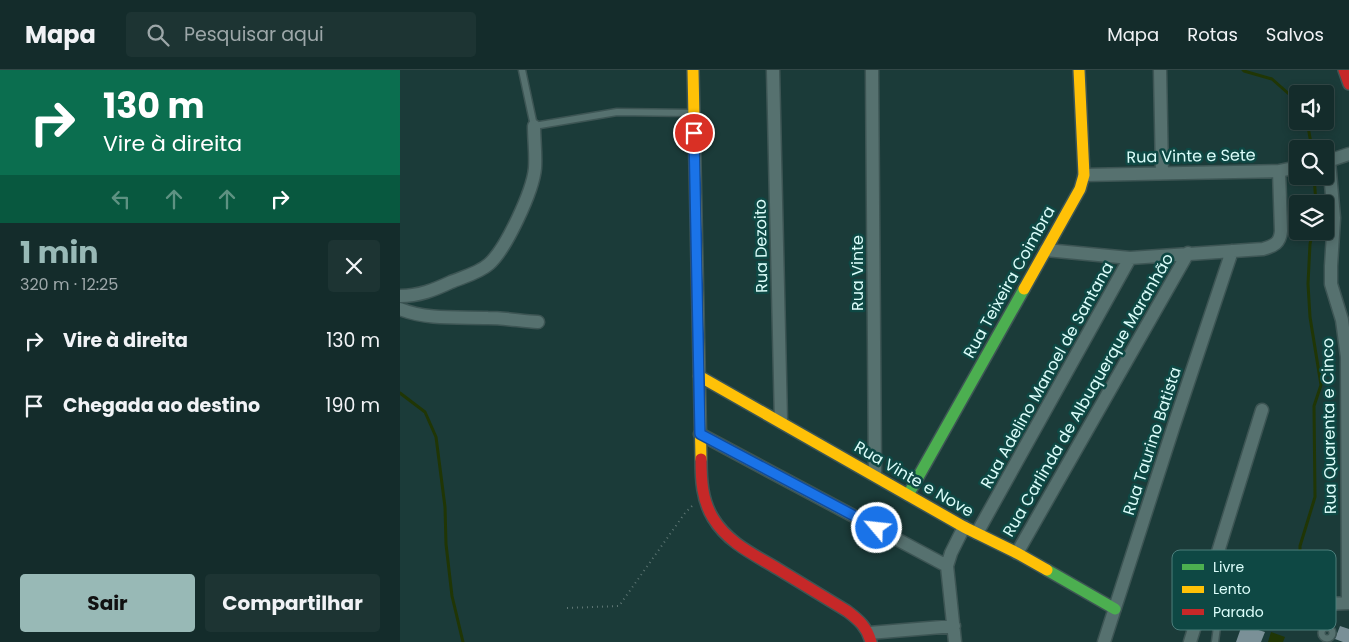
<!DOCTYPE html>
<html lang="pt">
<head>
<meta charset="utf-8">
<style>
	body { margin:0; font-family:Poppins,sans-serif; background:#1d3433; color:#f1f3f6; height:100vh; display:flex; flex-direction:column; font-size:19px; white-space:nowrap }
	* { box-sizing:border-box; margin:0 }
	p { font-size:16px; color:#9da7a9 }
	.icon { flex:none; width:28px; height:28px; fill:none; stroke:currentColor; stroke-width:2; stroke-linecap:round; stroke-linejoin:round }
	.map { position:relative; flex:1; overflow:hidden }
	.drawer { display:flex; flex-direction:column; background:#142c2b; width:400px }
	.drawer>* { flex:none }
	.banner { background:#0b6e4f; color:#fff; overflow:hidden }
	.buttons { position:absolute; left:889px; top:15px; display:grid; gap:10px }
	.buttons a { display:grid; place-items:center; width:45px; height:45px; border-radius:5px; background:#142c2b; box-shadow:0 2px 8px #0003,0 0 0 1px #334847; font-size:25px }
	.pin { position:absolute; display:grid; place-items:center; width:42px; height:42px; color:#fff; margin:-21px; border:2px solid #fff; border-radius:50%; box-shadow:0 1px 5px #0007 }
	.me { position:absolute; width:55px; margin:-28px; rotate:298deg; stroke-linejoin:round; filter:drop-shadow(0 0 4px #0008) }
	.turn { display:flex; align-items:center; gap:18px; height:105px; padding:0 20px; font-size:22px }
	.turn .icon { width:65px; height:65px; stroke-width:2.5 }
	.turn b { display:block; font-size:35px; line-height:42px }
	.lanes { display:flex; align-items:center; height:48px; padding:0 20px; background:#0003; justify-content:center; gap:25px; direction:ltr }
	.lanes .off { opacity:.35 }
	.round { display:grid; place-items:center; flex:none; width:52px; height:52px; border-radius:5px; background:#1d3433 }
	.headline { display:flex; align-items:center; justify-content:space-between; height:85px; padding:0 20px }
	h1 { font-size:30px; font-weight:700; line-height:38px; color:#98b9b6 }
	.cta { display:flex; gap:10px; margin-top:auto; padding:10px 20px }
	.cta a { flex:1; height:58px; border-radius:5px; background:#98b9b6; color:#111; font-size:20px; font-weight:700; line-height:58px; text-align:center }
	.cta a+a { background:#1d3433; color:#f1f3f6 }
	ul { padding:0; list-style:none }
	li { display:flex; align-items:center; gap:15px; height:65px; padding:0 20px }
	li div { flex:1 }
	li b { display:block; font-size:19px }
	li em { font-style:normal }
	header { display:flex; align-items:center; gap:30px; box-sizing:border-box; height:70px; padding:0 25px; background:#142c2b; border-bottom:1px solid #334847 }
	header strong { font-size:24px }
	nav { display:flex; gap:28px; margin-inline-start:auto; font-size:18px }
	.search { width:350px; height:45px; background:#1d3433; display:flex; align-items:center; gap:12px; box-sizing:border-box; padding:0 18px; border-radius:5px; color:#9da7a9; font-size:19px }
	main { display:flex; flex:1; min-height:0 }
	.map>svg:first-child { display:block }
	.water { fill:#203605 }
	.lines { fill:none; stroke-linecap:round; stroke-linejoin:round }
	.stream { stroke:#203605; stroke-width:3 }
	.building { fill:#7a9097 }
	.lane-casing { stroke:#3d5554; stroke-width:9 }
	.street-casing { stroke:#3d5554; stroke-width:15 }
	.fast-casing { stroke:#3d5554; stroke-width:14 }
	.slow-casing { stroke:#3d5554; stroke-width:14 }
	.jam-casing { stroke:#3d5554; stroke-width:14 }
	.path { stroke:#5e7674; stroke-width:2; stroke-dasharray:1 4; stroke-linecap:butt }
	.lane { stroke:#56716f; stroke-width:6 }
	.street { stroke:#56716f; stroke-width:12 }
	.fast { stroke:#4caf50; stroke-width:11 }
	.slow { stroke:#ffc107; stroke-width:11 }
	.jam { stroke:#c62828; stroke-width:11 }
	.route-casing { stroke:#114b97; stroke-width:12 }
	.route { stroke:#1a73e8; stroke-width:9 }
	.labels { text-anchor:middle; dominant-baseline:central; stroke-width:5; stroke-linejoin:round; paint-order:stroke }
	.street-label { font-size:16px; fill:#dbfdfa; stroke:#0e4844 }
	.key { fill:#0e4844; stroke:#4c7e7b; stroke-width:1 }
	.key-label { font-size:14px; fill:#dbfdfa }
</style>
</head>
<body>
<header>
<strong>Mapa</strong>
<div class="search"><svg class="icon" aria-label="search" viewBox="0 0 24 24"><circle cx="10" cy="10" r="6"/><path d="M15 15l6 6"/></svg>Pesquisar aqui</div>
<nav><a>Mapa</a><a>Rotas</a><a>Salvos</a></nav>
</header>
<main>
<section class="drawer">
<div class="banner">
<div class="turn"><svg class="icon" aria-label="right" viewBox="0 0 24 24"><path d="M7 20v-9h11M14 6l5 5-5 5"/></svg><div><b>130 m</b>Vire à direita</div></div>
<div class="lanes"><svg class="icon off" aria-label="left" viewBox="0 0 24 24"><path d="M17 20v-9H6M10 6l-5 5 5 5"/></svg><svg class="icon off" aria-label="ahead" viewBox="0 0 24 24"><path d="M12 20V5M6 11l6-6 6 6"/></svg><svg class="icon off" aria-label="ahead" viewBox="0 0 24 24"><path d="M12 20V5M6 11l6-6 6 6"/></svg><svg class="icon" aria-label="right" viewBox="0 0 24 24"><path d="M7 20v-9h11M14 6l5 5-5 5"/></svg></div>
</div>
<div class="headline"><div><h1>1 min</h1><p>320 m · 12:25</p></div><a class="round"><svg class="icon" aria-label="close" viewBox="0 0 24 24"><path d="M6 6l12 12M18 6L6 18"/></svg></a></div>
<ul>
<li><svg class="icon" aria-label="right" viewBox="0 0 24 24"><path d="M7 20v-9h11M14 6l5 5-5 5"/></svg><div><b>Vire à direita</b></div><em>130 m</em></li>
<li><svg class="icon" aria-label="arrive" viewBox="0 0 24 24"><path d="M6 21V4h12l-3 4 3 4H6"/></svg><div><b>Chegada ao destino</b></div><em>190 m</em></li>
</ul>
<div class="cta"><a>Sair</a><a>Compartilhar</a></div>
</section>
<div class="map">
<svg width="949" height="572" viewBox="0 0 949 572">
	<rect width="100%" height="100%" fill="#1b3b39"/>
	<path class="water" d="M 871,562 L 885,567 L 883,572 L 868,572 Z"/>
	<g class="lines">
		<path class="stream" d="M 843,0 L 844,1 L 872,9 L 898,32
			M 907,51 L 912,79
			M 914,106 L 916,134
			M 0,323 L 25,342 L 36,367 L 45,437 L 46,474 L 52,526 L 63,572
			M 900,529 L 900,476 L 915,427 L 914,336 L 921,315 L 910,247 L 908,214 L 910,174 L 913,161"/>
	</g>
	<path class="building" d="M 842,555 L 865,562 L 861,572 L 836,572 Z
		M 940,556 L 949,559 L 949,572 L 943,572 L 935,569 Z"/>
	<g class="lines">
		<defs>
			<path id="lane" d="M 122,0 L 134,56 L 217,42 L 292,43
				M921.5 563a5.5 5.5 0 1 1 11 0a5.5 5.5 0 1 1-11 0Z
				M 815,572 L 820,534"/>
			<path id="street" d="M 373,0 L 381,352
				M 472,0 L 475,405
				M 760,0 L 762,103
				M 929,91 L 934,148 L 931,196 L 931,214 L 942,250 L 947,287 L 948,533
				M 925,92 L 949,84
				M 684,105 L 879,101 L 898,97
				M 646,180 L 730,188 L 863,179 C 874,176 880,173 881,161 L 879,101
				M 0,226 C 19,226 34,220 51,212 C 63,207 79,203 89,194 C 106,179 133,121 135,98 C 136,84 134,70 134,56
				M 0,239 C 27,250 59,247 88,248 C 104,248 121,251 138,252
				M 300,364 L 547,496
				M 577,463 L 730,188
				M 617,483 L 788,183
				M 801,535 L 820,534 L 857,539 L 894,539 L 925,534 L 949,533
				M 469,563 L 554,556
				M 555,572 L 547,496 L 551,483 L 564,457
				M 704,572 L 774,355 L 832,181
				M 790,572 L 862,340"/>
			<path id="fast" d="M 508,425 L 624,219
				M 647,500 L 715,539"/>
			<path id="slow" d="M 293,0 L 301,389
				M 624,219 L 680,119 L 684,105 L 679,0
				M 299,306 L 564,457 L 617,483 L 647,500"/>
			<path id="jam" d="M 944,0 L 949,14
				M 301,389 C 301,410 302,430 313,448 C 328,473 355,485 378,499 C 401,513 424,527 447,541 C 459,550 467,557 471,572"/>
		</defs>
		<use href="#lane" class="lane-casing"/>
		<use href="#street" class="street-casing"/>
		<use href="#fast" class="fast-casing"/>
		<use href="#slow" class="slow-casing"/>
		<use href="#jam" class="jam-casing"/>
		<path class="path" d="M 167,538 L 219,536 L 285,443 L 293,435"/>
		<use href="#lane" class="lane"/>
		<use href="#street" class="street"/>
		<use href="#fast" class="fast"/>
		<use href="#slow" class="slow"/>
		<use href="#jam" class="jam"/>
	</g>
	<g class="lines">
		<defs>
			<path id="route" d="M 294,63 L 300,364 L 477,458"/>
		</defs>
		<use href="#route" class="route-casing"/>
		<use href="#route" class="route"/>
	</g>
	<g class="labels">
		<g class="street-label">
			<text transform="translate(791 86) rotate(-1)">Rua Vinte e Sete</text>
			<text transform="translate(361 176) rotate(-91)">Rua Dezoito</text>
			<text transform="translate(457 203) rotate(-90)">Rua Vinte</text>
			<text transform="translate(609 212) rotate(-61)">Rua Teixeira Coimbra</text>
			<text transform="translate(647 305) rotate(-61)">Rua Adelino Manoel de Santana</text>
			<text transform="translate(688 325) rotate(-60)">Rua Carlinda de Albuquerque Maranhão</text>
			<text transform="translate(929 356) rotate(-91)">Rua Quarenta e Cinco</text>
			<text transform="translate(752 371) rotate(-72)">Rua Taurino Batista</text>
			<text transform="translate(514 409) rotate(30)">Rua Vinte e Nove</text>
		</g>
	</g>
	<rect x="772" y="480" width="164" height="80" rx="8" class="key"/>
	<rect x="782" y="494" width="22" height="6" fill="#4caf50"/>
	<rect x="782" y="516" width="22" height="7" fill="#ffc107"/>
	<rect x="782" y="539" width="22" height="6" fill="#c62828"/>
	<g class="key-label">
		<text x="813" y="502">Livre</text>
		<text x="813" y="524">Lento</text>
		<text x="813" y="547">Parado</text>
	</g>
</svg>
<div class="buttons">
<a><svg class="icon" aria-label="sound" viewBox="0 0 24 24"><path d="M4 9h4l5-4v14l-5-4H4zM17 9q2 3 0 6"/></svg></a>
<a><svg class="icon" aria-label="search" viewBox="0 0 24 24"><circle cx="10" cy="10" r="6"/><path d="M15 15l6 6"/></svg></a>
<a><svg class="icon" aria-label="layers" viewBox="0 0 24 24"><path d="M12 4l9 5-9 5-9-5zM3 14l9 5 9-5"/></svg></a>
</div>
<div class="pin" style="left:294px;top:63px;background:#d93025"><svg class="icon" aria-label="arrive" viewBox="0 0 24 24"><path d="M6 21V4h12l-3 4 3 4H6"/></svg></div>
<svg class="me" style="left:477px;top:458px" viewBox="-20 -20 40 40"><circle r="17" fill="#1a73e8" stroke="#fff" stroke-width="3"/><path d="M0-11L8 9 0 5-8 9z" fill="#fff"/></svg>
</div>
</main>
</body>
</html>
